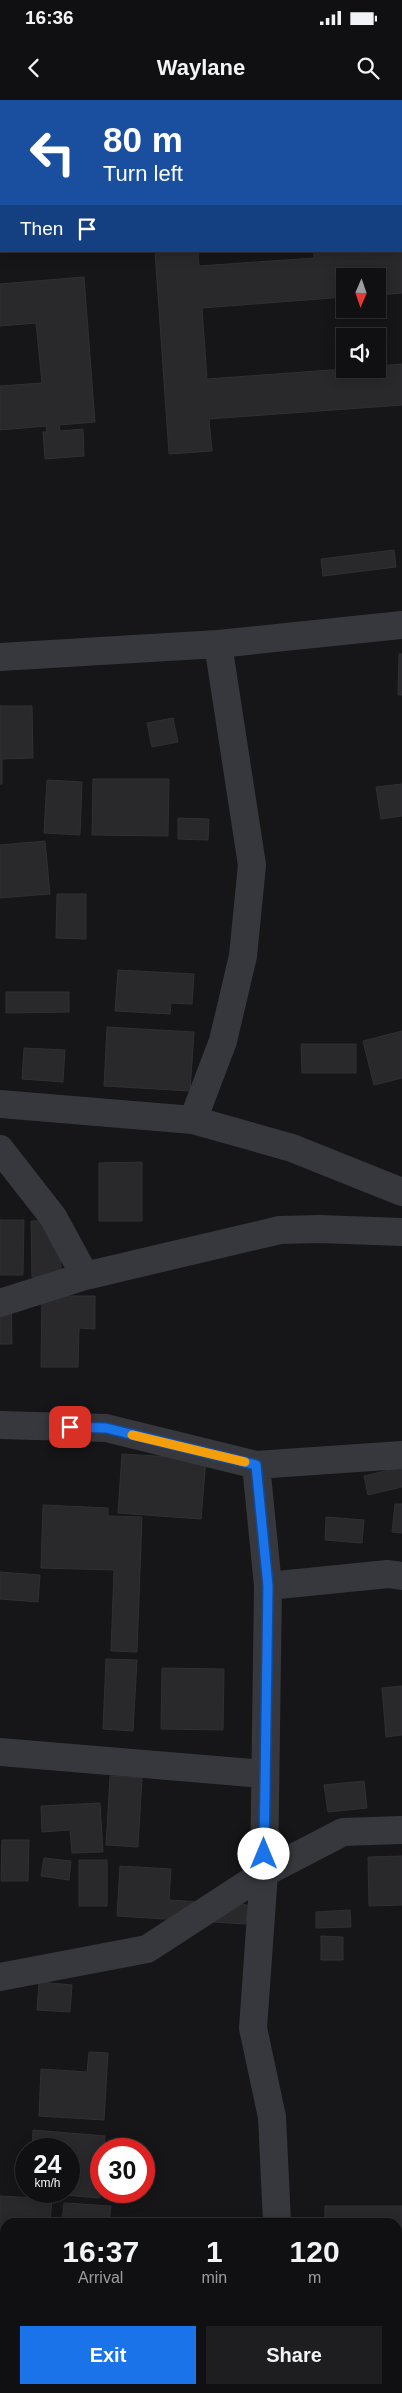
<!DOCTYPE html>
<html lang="en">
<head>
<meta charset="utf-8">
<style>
	body { margin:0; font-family:Arial,sans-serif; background:#1e1e20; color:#f1f3f6; height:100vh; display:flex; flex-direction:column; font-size:19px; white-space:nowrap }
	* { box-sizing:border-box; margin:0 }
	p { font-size:16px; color:#9c9d9f }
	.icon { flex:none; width:28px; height:28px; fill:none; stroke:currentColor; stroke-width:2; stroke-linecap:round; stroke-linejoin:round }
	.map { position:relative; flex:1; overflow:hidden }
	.sheet { position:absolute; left:0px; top:2118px; width:402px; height:176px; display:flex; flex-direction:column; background:#101012; border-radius:15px 15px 0 0; box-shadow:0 2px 12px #0003,0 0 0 1px #303032 }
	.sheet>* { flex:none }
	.top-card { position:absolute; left:0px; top:0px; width:402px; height:152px; box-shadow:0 2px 12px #0003,0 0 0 1px #303032; background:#1a4fa0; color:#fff; overflow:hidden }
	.needle { width:32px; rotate:182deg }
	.controls { position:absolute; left:336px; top:168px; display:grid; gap:10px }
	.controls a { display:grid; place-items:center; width:50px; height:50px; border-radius:0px; background:#101012; box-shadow:0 2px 12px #0003,0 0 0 1px #303032; font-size:25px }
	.speed { position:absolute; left:15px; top:2038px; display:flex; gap:10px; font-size:25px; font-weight:700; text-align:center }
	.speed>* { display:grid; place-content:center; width:65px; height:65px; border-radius:50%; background:#101012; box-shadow:0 2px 12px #0003,0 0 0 1px #303032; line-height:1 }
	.speed small { font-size:12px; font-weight:400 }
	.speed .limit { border:8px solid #d22; background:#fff; color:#111 }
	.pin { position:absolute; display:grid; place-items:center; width:42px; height:42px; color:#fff; margin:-21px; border-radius:10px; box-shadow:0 2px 8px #0006 }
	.me { position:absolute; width:55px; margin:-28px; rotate:0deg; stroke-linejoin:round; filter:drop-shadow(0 0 4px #0008) }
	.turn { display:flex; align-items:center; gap:18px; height:105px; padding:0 20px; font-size:22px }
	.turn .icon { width:65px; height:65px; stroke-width:2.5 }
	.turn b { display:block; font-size:35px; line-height:42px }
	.then { display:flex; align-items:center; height:48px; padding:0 20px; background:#0003; gap:10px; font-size:19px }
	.eta { display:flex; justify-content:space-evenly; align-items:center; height:85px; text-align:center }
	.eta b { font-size:30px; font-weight:600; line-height:35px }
	.primary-button { display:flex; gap:10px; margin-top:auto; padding:10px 20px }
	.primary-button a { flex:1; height:58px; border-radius:0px; background:#1a73e8; color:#fff; font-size:20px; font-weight:600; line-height:58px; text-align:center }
	.primary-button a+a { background:#1e1e20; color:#f1f3f6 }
	.status { display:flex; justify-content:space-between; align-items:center; height:35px; padding:0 25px; background:#101012; direction:ltr }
	.status svg { height:14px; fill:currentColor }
	header { display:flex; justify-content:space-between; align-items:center; height:65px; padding:0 20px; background:#101012; font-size:22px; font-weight:600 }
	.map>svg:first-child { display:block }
	.building { fill:#29292c; stroke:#303034 }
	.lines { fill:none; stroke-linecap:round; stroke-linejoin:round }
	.minor { stroke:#37383d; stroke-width:28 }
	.route-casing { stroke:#114b97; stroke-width:12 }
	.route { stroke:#1a73e8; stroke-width:9 }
	.slow { stroke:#f59e0b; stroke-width:9 }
</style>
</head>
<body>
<div class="status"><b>16:36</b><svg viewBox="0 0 49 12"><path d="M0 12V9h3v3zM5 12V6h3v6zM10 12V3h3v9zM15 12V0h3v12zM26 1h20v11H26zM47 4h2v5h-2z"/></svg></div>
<header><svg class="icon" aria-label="back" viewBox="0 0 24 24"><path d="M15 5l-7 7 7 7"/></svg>Waylane<svg class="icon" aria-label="search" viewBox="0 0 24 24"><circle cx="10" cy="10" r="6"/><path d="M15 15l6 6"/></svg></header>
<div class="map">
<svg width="402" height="2293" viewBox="0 0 402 2293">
	<rect width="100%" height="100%" fill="#161618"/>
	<path class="building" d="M 402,150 L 402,193 L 378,195 L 378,176 L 345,176 L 345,197 L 202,208 L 207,279 L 345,269 L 378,269 L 378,266 L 402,264 L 402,305 L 209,319 L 212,351 L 169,354 L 155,151 L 198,151 L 199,166 L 314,158 L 314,151 L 364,153 Z
		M 84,177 L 95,322 L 59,325 L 60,331 L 83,329 L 84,356 L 45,359 L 43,332 L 47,332 L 46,326 L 0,330 L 0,286 L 42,283 L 36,223 L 0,226 L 0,184 Z
		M 394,450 L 396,467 L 323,476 L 321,459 Z
		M 399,554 L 402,554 L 402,595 L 398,595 Z
		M 0,606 L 32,606 L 33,658 L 2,659 L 2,684 L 0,684 Z
		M 173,618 L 178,642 L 152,647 L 147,623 Z
		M 93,679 L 169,679 L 168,736 L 92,735 Z
		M 47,680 L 82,682 L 80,735 L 44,733 Z
		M 402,684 L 402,716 L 381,719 L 376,687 Z
		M 178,718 L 209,719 L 208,740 L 178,739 Z
		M 45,741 L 50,794 L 0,798 L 0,745 Z
		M 57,794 L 86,794 L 86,839 L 56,838 Z
		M 118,870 L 194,874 L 192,904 L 171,903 L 170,914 L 115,911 Z
		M 6,892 L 69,892 L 69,912 L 6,913 Z
		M 107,927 L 194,932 L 190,991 L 104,986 Z
		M 402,931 L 402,978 L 374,985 L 363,941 Z
		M 301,944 L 356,944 L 356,973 L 302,973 Z
		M 24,948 L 65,950 L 63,982 L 22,979 Z
		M 142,1062 L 142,1121 L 99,1121 L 99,1063 Z
		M 0,1120 L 24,1120 L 23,1175 L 0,1175 Z
		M 60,1120 L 61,1176 L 32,1177 L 31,1121 Z
		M 0,1194 L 11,1194 L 12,1244 L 0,1244 Z
		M 42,1196 L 95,1196 L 95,1229 L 79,1228 L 78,1267 L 41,1267 Z
		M 122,1354 L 206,1359 L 201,1419 L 118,1413 Z
		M 402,1367 L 402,1387 L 368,1395 L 364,1376 Z
		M 395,1404 L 402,1404 L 402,1433 L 392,1432 Z
		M 43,1405 L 108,1408 L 108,1416 L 142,1417 L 137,1552 L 111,1551 L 114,1470 L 41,1468 Z
		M 326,1417 L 364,1420 L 362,1443 L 325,1440 Z
		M 0,1472 L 40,1475 L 38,1502 L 0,1499 Z
		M 106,1559 L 137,1560 L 133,1631 L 103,1629 Z
		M 162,1568 L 224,1569 L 223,1630 L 161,1629 Z
		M 402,1586 L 402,1635 L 386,1637 L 382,1588 Z
		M 110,1676 L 142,1678 L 138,1747 L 106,1745 Z
		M 364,1681 L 367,1708 L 328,1712 L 324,1685 Z
		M 100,1703 L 103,1752 L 72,1753 L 70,1730 L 42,1732 L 41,1706 Z
		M 2,1740 L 29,1740 L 28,1781 L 1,1781 Z
		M 402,1756 L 402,1805 L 369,1806 L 368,1757 Z
		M 44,1758 L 71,1761 L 69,1780 L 41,1776 Z
		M 79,1760 L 107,1760 L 107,1806 L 79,1806 Z
		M 120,1766 L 171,1769 L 169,1800 L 248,1805 L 246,1824 L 117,1816 Z
		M 350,1810 L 351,1827 L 316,1828 L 316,1812 Z
		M 321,1836 L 343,1837 L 343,1860 L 321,1860 Z
		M 39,1882 L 72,1885 L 70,1912 L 37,1910 Z
		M 89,1952 L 108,1953 L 104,2020 L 39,2016 L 41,1969 L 87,1972 Z
		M 33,2030 L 105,2036 L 104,2049 L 101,2049 L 100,2098 L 28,2092 L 69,2091 L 69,2049 L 32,2049 Z
		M 0,2096 L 52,2099 L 50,2122 L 5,2122 L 5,2128 L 0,2127 Z
		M 64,2103 L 111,2106 L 109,2122 L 62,2122 Z
		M 325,2106 L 402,2106 L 402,2137 L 398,2137 L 398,2122 L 325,2122 Z"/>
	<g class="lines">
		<path class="minor" d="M 0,557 L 218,544 L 402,525
			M 0,1004 L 193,1020 L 292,1048 L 402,1092
			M 193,1020 L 223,941 L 243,856 L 252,765 L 218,544
			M 0,1049 L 53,1117 L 85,1176
			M 0,1203 L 85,1176 L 280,1130 L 319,1129 L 402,1132
			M 0,1325 L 106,1328 L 256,1365 L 268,1486 L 264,1773 L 253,1928 L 272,2017 L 277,2122
			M 256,1365 L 402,1355
			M 268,1486 L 388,1474 L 402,1476
			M 0,1652 L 264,1674
			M 0,1877 L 147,1849 L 264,1773 L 343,1732 L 402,1730
			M 398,2276 L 402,2276
			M 285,2290 L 291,2289"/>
	</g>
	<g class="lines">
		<defs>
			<path id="route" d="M 70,1327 L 106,1328 L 256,1365 L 268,1486 L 264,1754"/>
		</defs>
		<use href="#route" class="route-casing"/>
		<use href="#route" class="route"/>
		<path class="slow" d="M 132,1335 L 245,1362"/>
	</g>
</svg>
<div class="controls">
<a><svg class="needle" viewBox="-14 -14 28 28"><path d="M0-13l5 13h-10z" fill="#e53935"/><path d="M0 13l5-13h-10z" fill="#9c9d9f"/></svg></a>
<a><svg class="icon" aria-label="sound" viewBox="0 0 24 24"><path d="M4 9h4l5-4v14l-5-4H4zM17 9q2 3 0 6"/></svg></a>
</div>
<div class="speed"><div>24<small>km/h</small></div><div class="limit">30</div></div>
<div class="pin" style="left:70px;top:1327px;background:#d93025"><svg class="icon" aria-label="arrive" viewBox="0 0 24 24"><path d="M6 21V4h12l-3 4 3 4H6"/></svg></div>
<svg class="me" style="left:264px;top:1754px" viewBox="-20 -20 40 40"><circle r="19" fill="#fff"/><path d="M0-13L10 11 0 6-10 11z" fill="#1a73e8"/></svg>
<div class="top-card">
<div class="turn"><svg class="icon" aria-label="left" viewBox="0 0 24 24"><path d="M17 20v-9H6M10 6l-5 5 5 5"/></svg><div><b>80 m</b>Turn left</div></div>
<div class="then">Then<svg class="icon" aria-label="arrive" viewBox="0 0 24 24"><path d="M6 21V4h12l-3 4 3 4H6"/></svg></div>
</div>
<section class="sheet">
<div class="eta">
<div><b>16:37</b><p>Arrival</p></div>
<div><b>1</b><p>min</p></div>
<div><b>120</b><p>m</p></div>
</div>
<div class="primary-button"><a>Exit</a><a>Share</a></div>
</section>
</div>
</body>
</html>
